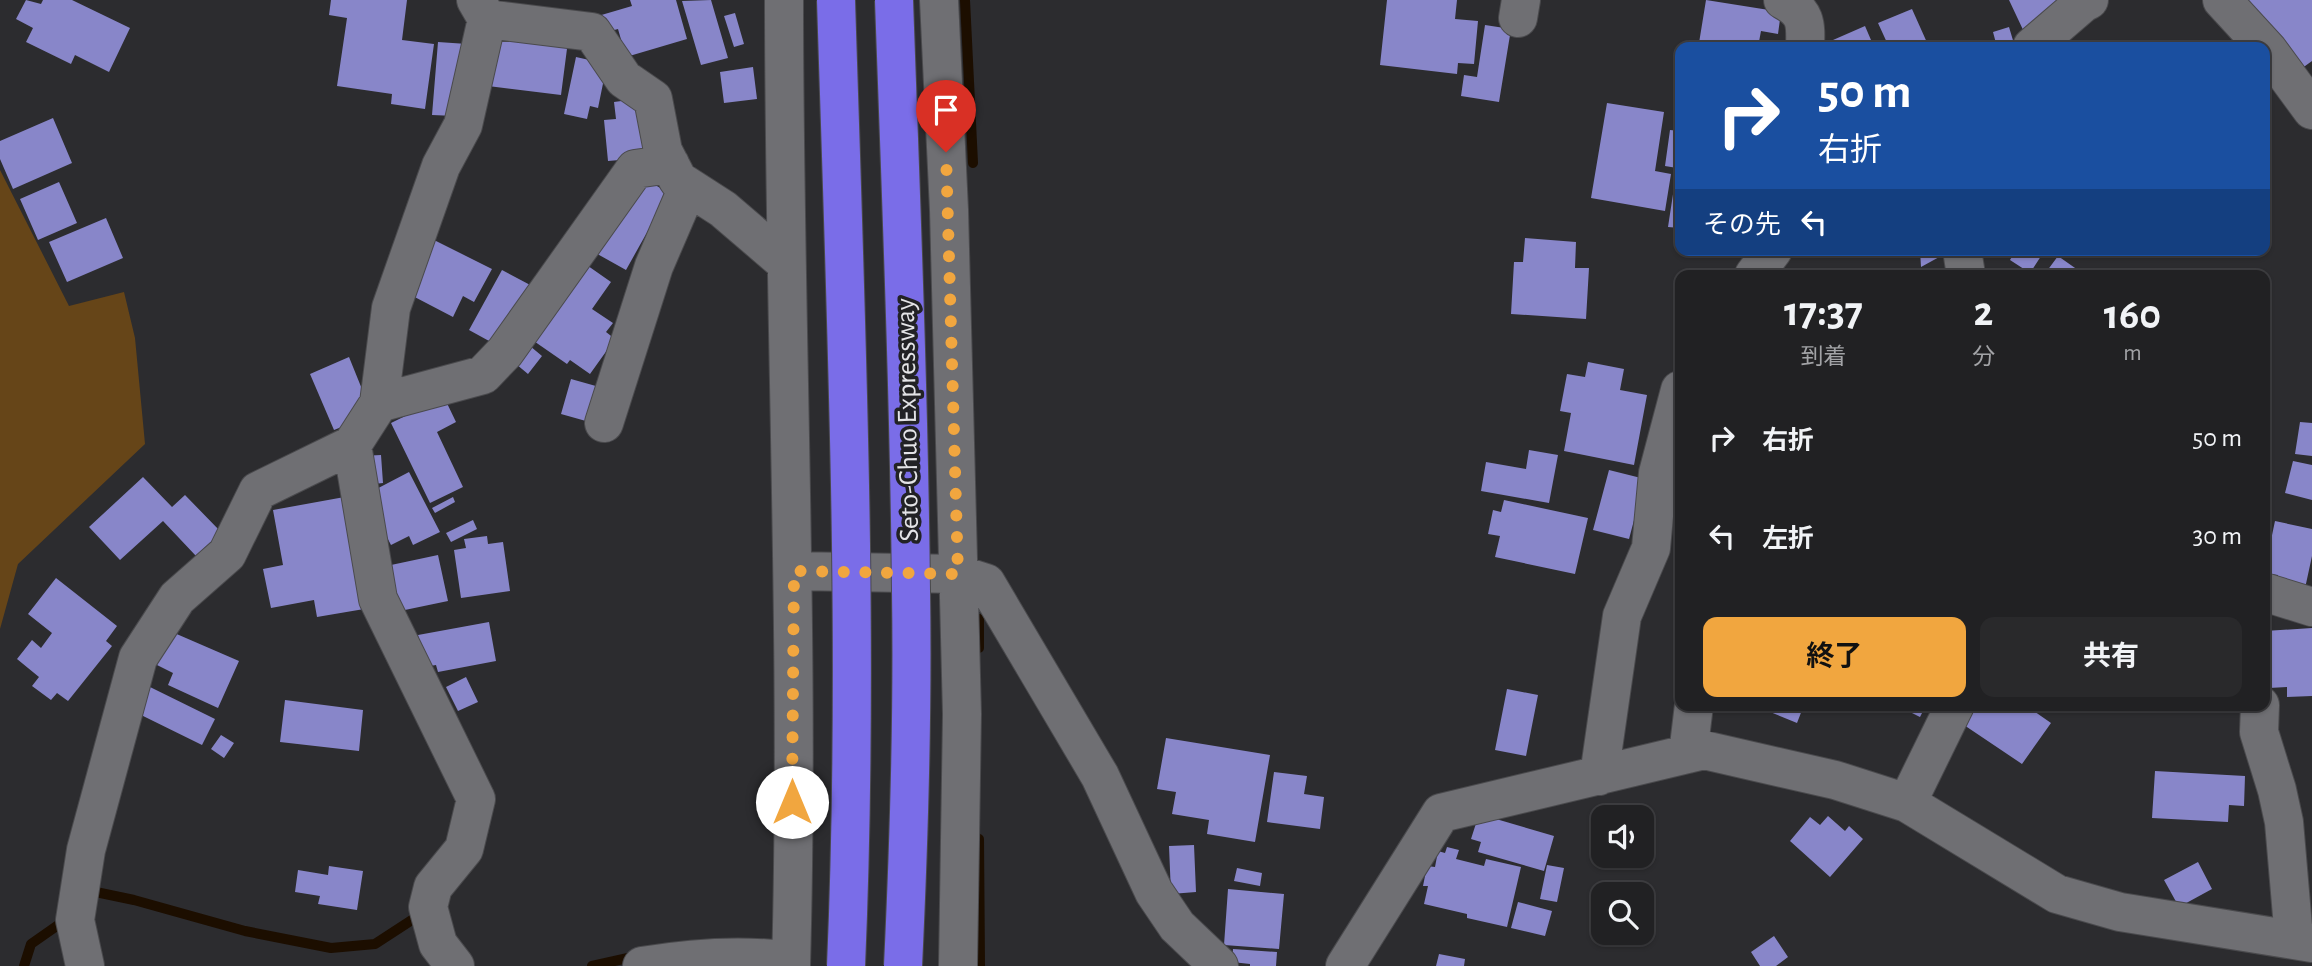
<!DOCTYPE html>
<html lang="ja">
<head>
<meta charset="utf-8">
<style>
	body { margin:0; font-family:"Alegreya Sans","Noto Sans JP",sans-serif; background:#29292b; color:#f1f3f6; height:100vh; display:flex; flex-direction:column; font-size:26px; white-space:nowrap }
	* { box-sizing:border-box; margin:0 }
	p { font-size:23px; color:#a2a3a6 }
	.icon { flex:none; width:38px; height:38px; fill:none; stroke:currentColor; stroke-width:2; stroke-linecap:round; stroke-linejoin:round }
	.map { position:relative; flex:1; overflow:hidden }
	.side { position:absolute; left:1675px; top:270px; width:595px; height:441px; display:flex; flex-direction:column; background:#212123; border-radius:14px; box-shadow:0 2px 5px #0004,0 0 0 2px #3e3e41 }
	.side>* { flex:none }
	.top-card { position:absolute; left:1675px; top:42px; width:595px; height:214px; border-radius:14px; box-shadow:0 2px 5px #0004,0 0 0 2px #3e3e41; background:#1a4fa0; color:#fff; overflow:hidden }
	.tools { position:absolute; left:1591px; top:805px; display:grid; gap:14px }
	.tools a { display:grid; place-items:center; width:63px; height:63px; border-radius:14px; background:#212123; box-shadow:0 2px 5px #0004,0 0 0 2px #3e3e41; font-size:35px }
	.pin { position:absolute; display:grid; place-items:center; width:60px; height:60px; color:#fff; margin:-72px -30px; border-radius:50% 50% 50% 0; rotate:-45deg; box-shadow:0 0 7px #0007 }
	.pin .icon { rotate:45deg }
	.me { position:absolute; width:77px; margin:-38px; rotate:0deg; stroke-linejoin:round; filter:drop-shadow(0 0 5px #0008) }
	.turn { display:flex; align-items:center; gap:24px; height:147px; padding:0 28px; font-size:32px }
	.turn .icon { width:91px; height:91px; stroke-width:2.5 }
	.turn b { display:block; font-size:49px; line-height:60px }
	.then { display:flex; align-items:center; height:66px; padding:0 28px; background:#0003; gap:14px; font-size:26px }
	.eta { display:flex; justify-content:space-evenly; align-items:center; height:119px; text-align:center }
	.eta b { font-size:42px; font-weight:700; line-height:49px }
	.action { display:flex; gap:14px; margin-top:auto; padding:14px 28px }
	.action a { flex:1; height:80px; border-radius:14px; background:#f1a63f; color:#111; font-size:28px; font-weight:700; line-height:80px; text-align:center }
	.action a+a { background:#29292b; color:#f1f3f6 }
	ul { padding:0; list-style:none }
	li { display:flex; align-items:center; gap:21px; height:98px; padding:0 28px }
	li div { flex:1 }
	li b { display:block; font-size:26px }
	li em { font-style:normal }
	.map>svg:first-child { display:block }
	.green { fill:#664518 }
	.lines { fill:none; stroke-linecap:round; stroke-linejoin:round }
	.stream { stroke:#1c0e00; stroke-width:10 }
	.building { fill:#8886c9 }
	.street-casing { stroke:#4a4a4d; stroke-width:40 }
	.street { stroke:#6f6f73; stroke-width:38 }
	.highway-bridge-casing { stroke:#4a4a4d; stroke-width:40; stroke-linecap:butt }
	.highway-bridge { stroke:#7a6de8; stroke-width:38 }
	.route { stroke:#f1a63f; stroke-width:12; stroke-dasharray:0 21.6 }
	.labels { text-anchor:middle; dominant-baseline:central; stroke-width:7; stroke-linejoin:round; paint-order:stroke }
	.street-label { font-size:28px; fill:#e4e4e7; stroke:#222225 }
</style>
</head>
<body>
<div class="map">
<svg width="2312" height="966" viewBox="0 0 2312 966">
	<rect width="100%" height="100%" fill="#2c2c2f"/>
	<path class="green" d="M 0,170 L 69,306 L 124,292 L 135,338 L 145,444 L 18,564 L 0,629 Z"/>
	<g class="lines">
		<path class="stream" d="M 965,0 L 973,163
			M 979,648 L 979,619
			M 979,839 L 980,966
			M 91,891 L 134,900 L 245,931 L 331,948 L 375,944 L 418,916 L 423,915
			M 24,966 L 31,944 L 61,923 L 63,916
			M 592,966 L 637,956"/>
	</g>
	<path class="building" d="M 26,0 L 41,4 L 43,0 L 72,0 L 130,28 L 109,72 L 75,55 L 71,64 L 26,42 L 33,28 L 16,19 Z
		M 331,0 L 407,0 L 402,40 L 434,44 L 425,109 L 391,104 L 392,94 L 337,86 L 347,18 L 329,15 Z
		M 630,0 L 676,0 L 687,39 L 626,57 L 618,29 L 603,33 L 598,16 L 632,6 Z
		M 711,0 L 728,58 L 701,65 L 682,1 Z
		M 1387,0 L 1457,0 L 1455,19 L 1478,21 L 1474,64 L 1458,63 L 1457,74 L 1380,65 Z
		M 1706,0 L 1781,12 L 1778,34 L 1761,31 L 1758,47 L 1724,47 L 1699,43 Z
		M 2009,0 L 2057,0 L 2025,34 Z
		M 2236,0 L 2312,0 L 2312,61 L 2294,74 Z
		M 1912,9 L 1929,47 L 1889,47 L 1878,23 Z
		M 735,13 L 744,44 L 734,47 L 724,16 Z
		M 1485,25 L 1511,29 L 1499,102 L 1461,96 L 1464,75 L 1477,77 Z
		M 1865,26 L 1874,47 L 1817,47 Z
		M 2009,27 L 2015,47 L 1997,47 L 1993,32 Z
		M 495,32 L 568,41 L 561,95 L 488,86 Z
		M 438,42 L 467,44 L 455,116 L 432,115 Z
		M 576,57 L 607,64 L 598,108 L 590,106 L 587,119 L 564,114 Z
		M 753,67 L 757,99 L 724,103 L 720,72 Z
		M 636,99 L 654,157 L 608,161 L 604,120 L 616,119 L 614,102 Z
		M 1607,103 L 1664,112 L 1655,171 L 1671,174 L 1665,211 L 1591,198 Z
		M 53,118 L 72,163 L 13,189 L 0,159 L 0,141 Z
		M 1670,130 L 1680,131 L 1680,228 L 1668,227 L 1677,168 L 1665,166 Z
		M 636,174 L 669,193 L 626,270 L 592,251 Z
		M 59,182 L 77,223 L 38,240 L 20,199 Z
		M 106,218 L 123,258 L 67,282 L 49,242 Z
		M 1525,238 L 1576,242 L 1575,268 L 1589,268 L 1586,319 L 1511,314 L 1514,262 L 1523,262 Z
		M 434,240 L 492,269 L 474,302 L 463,296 L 453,317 L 407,293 Z
		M 1920,250 L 1952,250 L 1921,267 Z
		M 2016,250 L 2045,250 L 2030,273 L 2010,260 Z
		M 2058,256 L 2085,275 L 2044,275 Z
		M 581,261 L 611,282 L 592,309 L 613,323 L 606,332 L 615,339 L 590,374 L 570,360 L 567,364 L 528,337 Z
		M 502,270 L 534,287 L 500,347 L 469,330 Z
		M 524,341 L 542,356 L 528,374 L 510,359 Z
		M 349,357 L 368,404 L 359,420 L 334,430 L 310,374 Z
		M 1588,362 L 1624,369 L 1620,390 L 1647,395 L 1634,465 L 1564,451 L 1571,413 L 1560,411 L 1567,374 L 1585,377 Z
		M 571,379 L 603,388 L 593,423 L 561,414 Z
		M 444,397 L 456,422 L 437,432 L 463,487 L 430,503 L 391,423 Z
		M 2300,422 L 2312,423 L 2312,456 L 2295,454 Z
		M 1529,450 L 1558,455 L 1549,503 L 1481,491 L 1486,462 L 1526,469 Z
		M 381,455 L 383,483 L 364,485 L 361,456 Z
		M 2293,461 L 2312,465 L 2312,500 L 2285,493 Z
		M 1609,470 L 1645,479 L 1629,539 L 1593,530 Z
		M 409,472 L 440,532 L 413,545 L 409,536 L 391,545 L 365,495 Z
		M 143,477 L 172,507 L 185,495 L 221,532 L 196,556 L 163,521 L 120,560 L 89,527 Z
		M 350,496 L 370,608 L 317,617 L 314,600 L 271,608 L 263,569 L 283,565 L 273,510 Z
		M 453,497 L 455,502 L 435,513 L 432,508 Z
		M 1504,500 L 1588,518 L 1575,574 L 1495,557 L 1500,536 L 1488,534 L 1493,510 L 1501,512 Z
		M 473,520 L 477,529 L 451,542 L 446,533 Z
		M 2275,521 L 2312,529 L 2312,556 L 2304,593 L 2275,587 L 2278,575 L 2264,573 Z
		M 487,536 L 488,544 L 503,542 L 510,591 L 461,598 L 454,550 L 466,548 L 464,539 Z
		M 438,555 L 448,601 L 400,611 L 391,565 Z
		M 56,578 L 117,626 L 106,641 L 112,646 L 68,701 L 57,693 L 51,700 L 32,686 L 39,677 L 17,659 L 32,640 L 41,648 L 52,633 L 28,614 Z
		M 489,622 L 496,661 L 438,672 L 436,665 L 424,667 L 418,635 Z
		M 2312,628 L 2312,696 L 2287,697 L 2287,687 L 2269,688 L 2265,631 Z
		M 172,632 L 239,661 L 218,708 L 168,685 L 173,673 L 157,665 Z
		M 466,677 L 478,702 L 458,711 L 446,687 Z
		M 150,687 L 215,719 L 202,745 L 137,713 Z
		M 1507,689 L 1538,695 L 1526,756 L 1495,750 Z
		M 285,700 L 363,710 L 359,751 L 280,742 Z
		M 1753,705 L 1804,705 L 1797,723 Z
		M 1896,705 L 1926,705 L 1920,717 Z
		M 1973,705 L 2025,705 L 2051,723 L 2022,764 L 1961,723 Z
		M 221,735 L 234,743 L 224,758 L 211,749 Z
		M 1166,738 L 1270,755 L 1255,842 L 1207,834 L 1209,820 L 1172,814 L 1176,792 L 1157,789 Z
		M 2155,771 L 2245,776 L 2244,806 L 2229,805 L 2228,822 L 2152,818 Z
		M 1274,772 L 1307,776 L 1304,794 L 1324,797 L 1320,829 L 1267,822 Z
		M 1479,814 L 1554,836 L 1544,871 L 1478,852 L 1481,842 L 1471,839 Z
		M 1828,816 L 1845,831 L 1849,826 L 1863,839 L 1830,877 L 1790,841 L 1810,817 L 1820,825 Z
		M 1194,845 L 1196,892 L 1171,894 L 1169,846 Z
		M 1447,847 L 1459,850 L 1456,859 L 1484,866 L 1486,859 L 1521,867 L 1507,927 L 1467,918 L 1467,914 L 1424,904 L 1428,886 L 1423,886 L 1427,866 L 1435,867 L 1438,851 L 1445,853 Z
		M 2198,862 L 2212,889 L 2179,907 L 2164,880 Z
		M 1547,865 L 1564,868 L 1557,902 L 1540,899 Z
		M 329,866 L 363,871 L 357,910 L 318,904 L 320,896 L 295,892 L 298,870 L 328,875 Z
		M 1237,868 L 1262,873 L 1260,886 L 1234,881 Z
		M 1228,889 L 1284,894 L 1279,949 L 1224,945 Z
		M 1518,902 L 1552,911 L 1545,936 L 1511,928 Z
		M 1774,936 L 1788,957 L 1776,966 L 1760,966 L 1751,952 Z
		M 1233,949 L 1277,952 L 1276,966 L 1250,966 L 1250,964 L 1232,962 Z
		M 1439,954 L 1465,959 L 1464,966 L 1436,966 Z"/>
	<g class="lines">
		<defs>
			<path id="street" d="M 784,0 C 784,322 800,644 791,966
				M 939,0 L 949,210 L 962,714 L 958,966
				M 1783,0 C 1806,12 1806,23 1805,47
				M 2222,0 L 2268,50 L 2312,110
				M 1518,18 L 1521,0
				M 487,19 L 592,32 L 624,79 L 653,99 L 663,151 L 678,180 L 723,209 L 786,263
				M 2032,47 L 2083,3 L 2089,0
				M 1962,250 L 1966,275
				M 1754,275 L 1773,250
				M 379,403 L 483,375 L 505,352 L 635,169 L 670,164
				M 604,423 L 654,266 L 688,187
				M 352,445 L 378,599 L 476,799 L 464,849 L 433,887 L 428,907 L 438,944 L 455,966
				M 794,571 L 958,574 L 986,583 L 1100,776 L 1154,892 L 1177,926 L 1219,966
				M 2264,592 L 2312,607
				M 2260,705 L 2259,732 L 2277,790 L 2284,822 L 2294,939
				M 1688,754 L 1694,705
				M 1599,776 L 1622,616 L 1651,548 L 1658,473 L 1680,390
				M 1907,803 L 1955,705
				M 85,966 L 75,920 L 86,850 L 138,658 L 177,598 L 227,554 L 258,491 L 352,445 L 379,403 L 391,308 L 441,166 L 463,125 L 487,19 L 476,0
				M 642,966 C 690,958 742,954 791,961
				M 1345,966 L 1441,813 L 1704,750 L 1835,780 L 1907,803 L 2057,894 L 2120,912 L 2312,943"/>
		</defs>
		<use href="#street" class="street-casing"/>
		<use href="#street" class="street"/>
		<defs>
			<path id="highway-bridge" d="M 836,0 C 846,321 860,645 846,966
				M 894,0 C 901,197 909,394 911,591 C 913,716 909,841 903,966"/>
		</defs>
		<use href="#highway-bridge" class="highway-bridge-casing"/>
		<use href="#highway-bridge" class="highway-bridge"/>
	</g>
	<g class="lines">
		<path class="route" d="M 792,802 L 794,571 L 958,574 L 946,152"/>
	</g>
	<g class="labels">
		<g class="street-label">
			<text transform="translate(908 420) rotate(-91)">Seto-Chuo Expressway</text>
		</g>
	</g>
</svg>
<div class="tools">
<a><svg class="icon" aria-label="sound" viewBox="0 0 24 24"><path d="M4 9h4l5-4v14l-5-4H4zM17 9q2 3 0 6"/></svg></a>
<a><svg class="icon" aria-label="search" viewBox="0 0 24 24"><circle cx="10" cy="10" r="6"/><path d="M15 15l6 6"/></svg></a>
</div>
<div class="pin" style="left:946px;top:152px;background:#d93025"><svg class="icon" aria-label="arrive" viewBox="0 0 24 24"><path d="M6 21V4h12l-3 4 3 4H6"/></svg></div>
<svg class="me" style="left:792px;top:802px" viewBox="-20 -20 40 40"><circle r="19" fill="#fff"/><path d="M0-13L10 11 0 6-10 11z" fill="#f1a63f"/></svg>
<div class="top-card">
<div class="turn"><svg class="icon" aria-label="right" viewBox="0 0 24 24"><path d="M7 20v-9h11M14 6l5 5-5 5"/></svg><div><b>50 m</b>右折</div></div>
<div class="then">その先<svg class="icon" aria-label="left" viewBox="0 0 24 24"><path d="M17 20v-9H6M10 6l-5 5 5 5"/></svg></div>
</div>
<section class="side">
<div class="eta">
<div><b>17:37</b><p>到着</p></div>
<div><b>2</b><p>分</p></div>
<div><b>160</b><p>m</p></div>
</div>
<ul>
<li><svg class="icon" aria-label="right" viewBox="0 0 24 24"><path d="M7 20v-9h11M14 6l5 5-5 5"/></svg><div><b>右折</b></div><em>50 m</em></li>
<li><svg class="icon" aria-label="left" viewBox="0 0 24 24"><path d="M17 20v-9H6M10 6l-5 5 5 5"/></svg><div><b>左折</b></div><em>30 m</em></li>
</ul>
<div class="action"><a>終了</a><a>共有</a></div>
</section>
</div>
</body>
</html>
